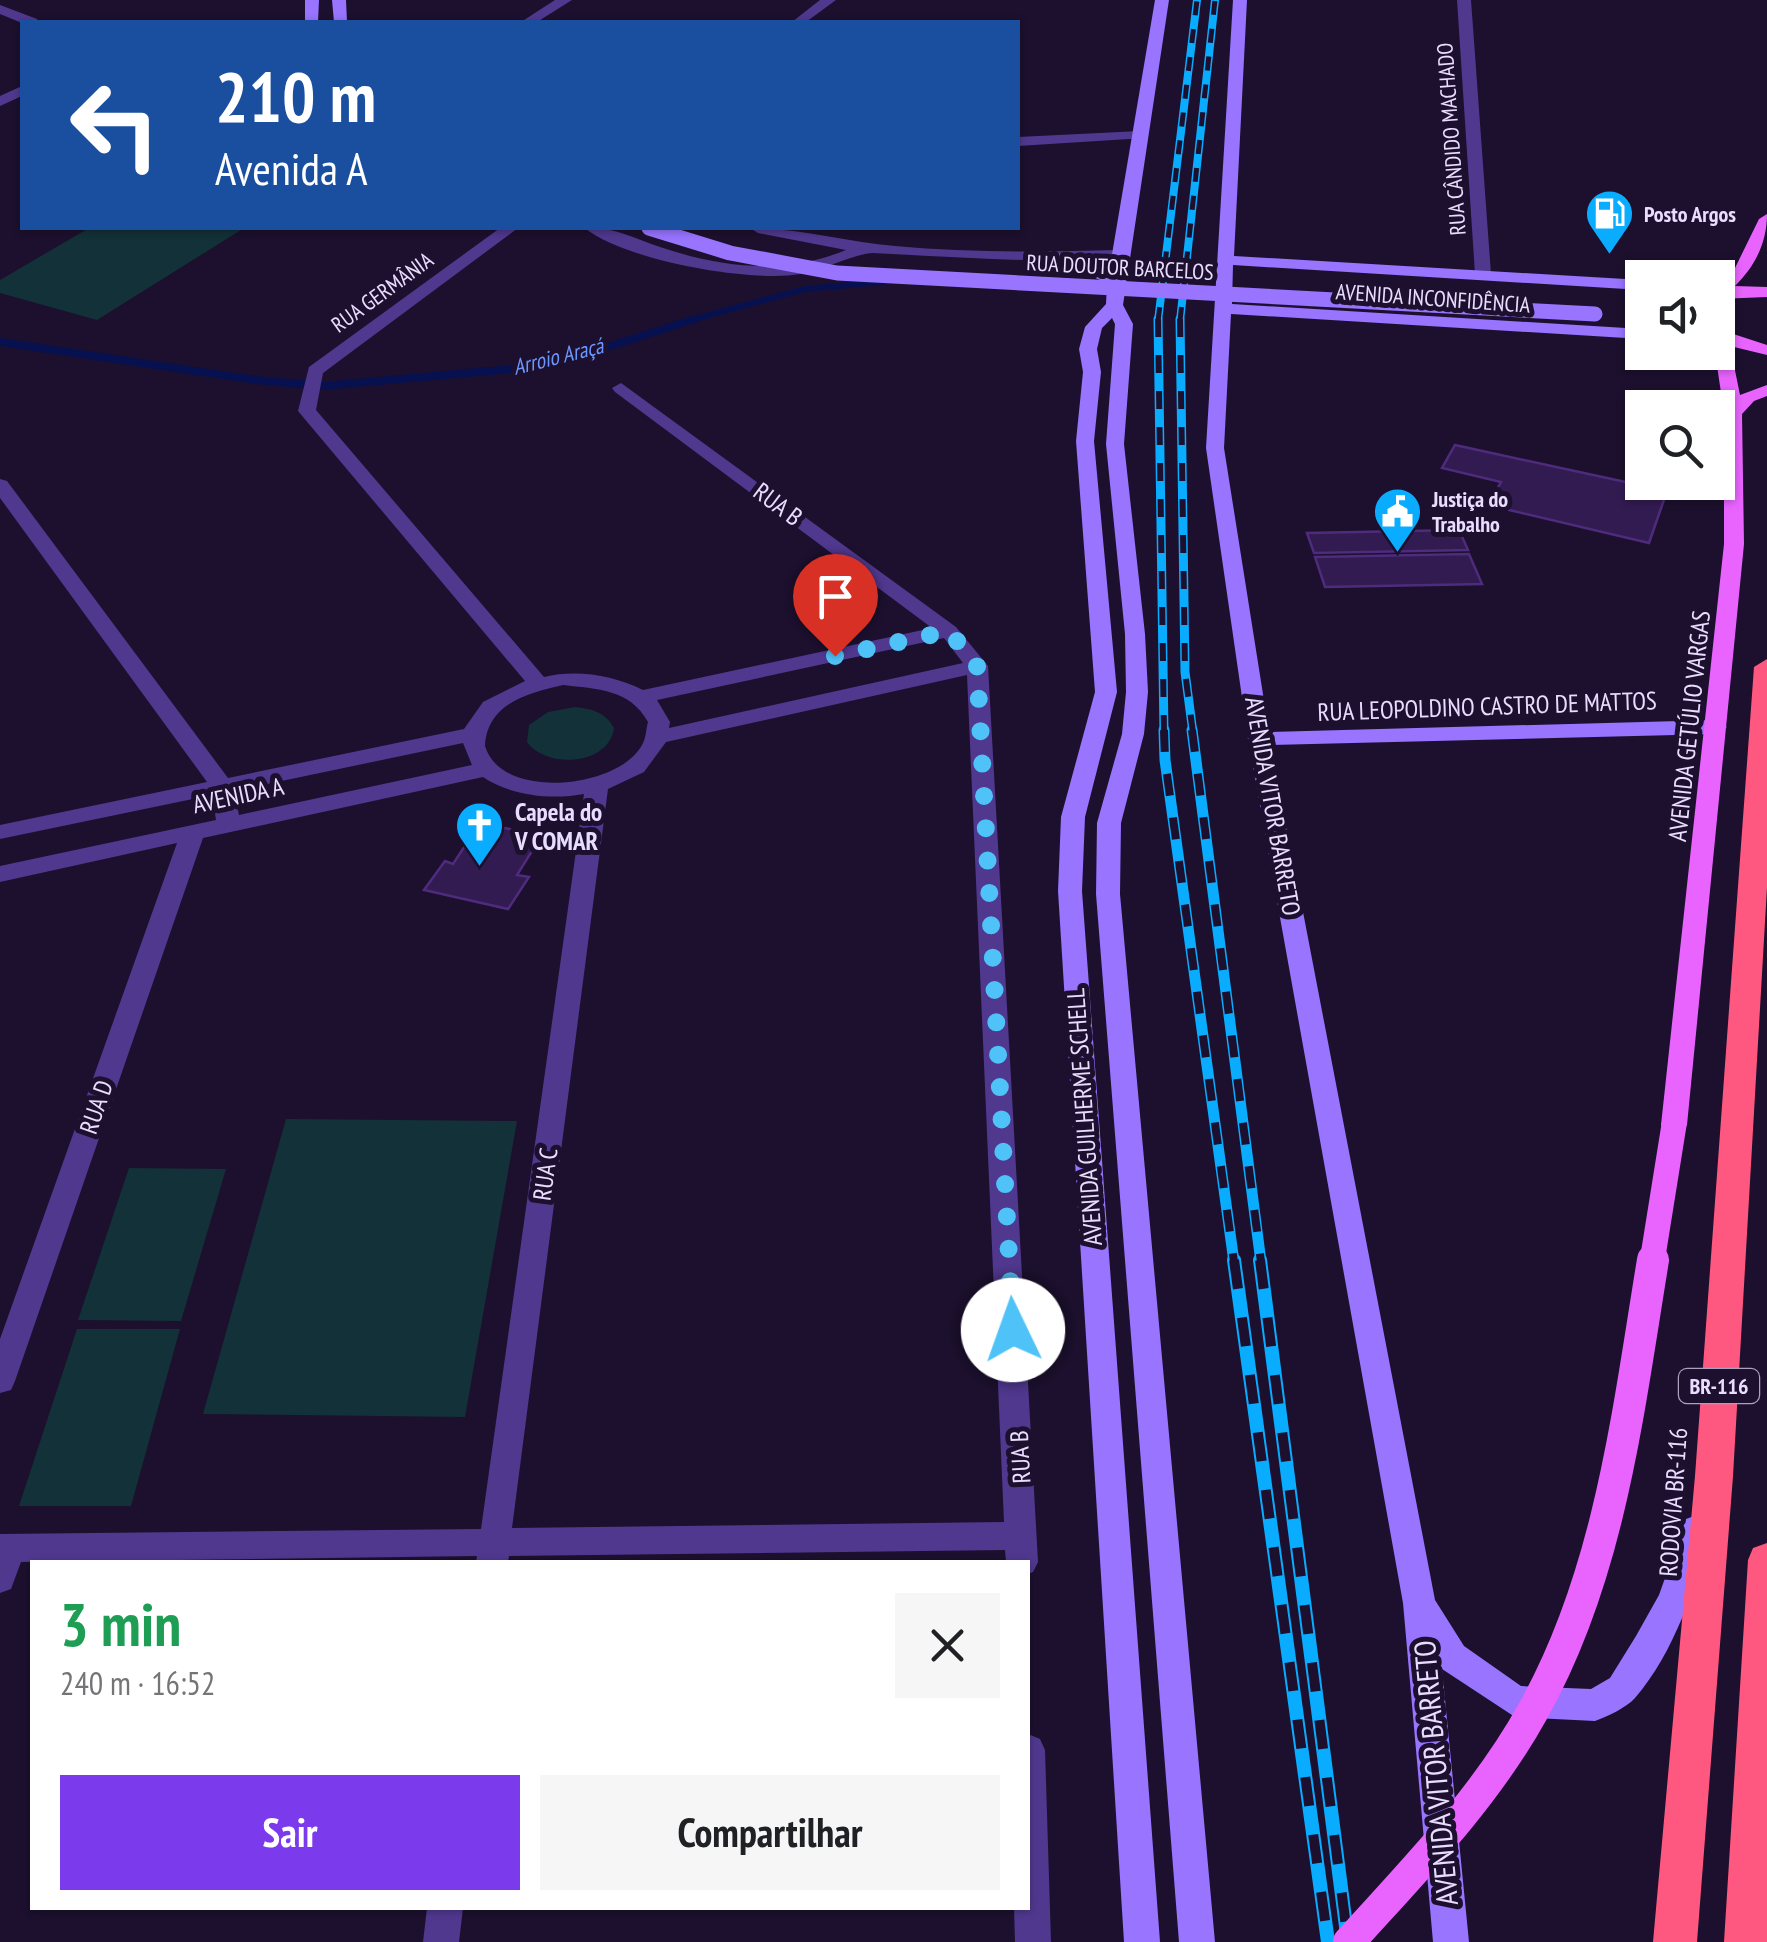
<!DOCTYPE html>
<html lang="pt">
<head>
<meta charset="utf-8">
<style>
	body { margin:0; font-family:"PT Sans Narrow",sans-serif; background:#f6f6f6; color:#202124; height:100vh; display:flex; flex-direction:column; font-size:38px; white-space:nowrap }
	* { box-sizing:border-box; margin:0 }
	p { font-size:32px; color:#757577 }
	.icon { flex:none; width:55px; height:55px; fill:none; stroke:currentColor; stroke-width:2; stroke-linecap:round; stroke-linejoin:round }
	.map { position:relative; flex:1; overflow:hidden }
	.sheet { position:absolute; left:30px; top:1560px; width:1000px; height:350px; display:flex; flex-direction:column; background:#fff; border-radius:0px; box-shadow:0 2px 8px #0004 }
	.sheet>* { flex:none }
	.top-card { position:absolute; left:20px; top:20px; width:1000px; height:210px; border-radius:0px; box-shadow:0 2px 8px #0004; background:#1a4fa0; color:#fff; overflow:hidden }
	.controls { position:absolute; left:1625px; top:260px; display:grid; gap:20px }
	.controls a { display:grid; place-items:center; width:110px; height:110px; border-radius:0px; background:#fff; box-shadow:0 2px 8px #0004; font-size:50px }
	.pin { position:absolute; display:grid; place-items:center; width:85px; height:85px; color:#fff; margin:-102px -42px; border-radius:50% 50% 50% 0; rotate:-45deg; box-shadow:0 0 10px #0007 }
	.pin .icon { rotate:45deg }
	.me { position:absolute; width:110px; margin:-55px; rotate:357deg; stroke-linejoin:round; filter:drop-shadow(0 0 8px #0008) }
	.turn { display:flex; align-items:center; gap:35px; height:210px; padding:0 30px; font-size:45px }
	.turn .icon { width:130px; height:130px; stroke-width:2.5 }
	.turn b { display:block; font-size:70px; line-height:85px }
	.round { display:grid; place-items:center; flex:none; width:105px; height:105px; border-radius:0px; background:#f6f6f6 }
	.summary { display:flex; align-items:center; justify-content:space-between; height:170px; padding:0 30px }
	h1 { font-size:60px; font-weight:600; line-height:75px; color:#1e9e55 }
	.cta { display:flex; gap:20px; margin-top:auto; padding:20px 30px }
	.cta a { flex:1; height:115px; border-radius:0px; background:#7c3aed; color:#fff; font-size:40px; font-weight:600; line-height:115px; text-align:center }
	.cta a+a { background:#f6f6f6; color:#202124 }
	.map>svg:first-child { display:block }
	.green { fill:#133138 }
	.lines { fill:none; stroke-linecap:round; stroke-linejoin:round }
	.stream-far1 { stroke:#08114f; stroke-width:6 }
	.stream { stroke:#08114f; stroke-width:8 }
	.building { fill:#321b50; stroke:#4f2b7d; stroke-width:2.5 }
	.street { fill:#50388f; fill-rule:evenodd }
	.secondary { fill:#9874ff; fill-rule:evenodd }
	.primary { fill:#e964ff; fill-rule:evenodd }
	.highway { fill:#ff5880; fill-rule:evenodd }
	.rail-far3-casing { stroke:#09acff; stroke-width:8 }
	.rail-far2-casing { stroke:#09acff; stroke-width:9 }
	.rail-far1-casing { stroke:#09acff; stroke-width:11 }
	.rail-casing { stroke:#09acff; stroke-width:14 }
	.rail-far3 { stroke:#1c102e; stroke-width:5; stroke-dasharray:14; stroke-linecap:butt }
	.rail-far2 { stroke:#1c102e; stroke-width:6; stroke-dasharray:18; stroke-linecap:butt }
	.rail-far1 { stroke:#1c102e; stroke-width:8; stroke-dasharray:22; stroke-linecap:butt }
	.rail { stroke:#1c102e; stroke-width:10; stroke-dasharray:29; stroke-linecap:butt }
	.secondary-bridge { stroke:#9874ff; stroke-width:15 }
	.primary-bridge-far1 { stroke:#e964ff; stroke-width:25 }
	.primary-bridge { stroke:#e964ff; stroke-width:32 }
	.route { stroke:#4fc3f7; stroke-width:18; stroke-dasharray:0 32.4 }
	.labels { text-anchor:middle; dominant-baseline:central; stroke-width:10; stroke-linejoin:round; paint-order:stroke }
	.far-street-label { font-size:22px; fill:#e9ddff; stroke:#1c102e }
	.far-poi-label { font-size:22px; font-weight:bold; fill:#e9ddff; stroke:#1c102e; text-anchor:start }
	.far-water-label { font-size:22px; font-style:italic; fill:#6b97ff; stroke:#1c102e }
	.shield { fill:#1c102e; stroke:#aca0c0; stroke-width:2.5 }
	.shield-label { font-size:22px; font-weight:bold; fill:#e9ddff }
	.street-label { font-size:25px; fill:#e9ddff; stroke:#1c102e }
	.poi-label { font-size:25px; font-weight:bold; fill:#e9ddff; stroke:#1c102e; text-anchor:start }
	.near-street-label { font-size:30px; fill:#e9ddff; stroke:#1c102e }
</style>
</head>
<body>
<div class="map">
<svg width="1767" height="1942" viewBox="0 0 1767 1942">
	<rect width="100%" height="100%" fill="#1c102e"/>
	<path class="green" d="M 89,228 L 244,228 L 97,320 L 0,293 L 0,280 Z
		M 575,707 C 592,709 605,712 614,728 C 609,766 546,769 527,742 L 529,725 L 548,712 Z
		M 286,1119 L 517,1121 L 465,1417 L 203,1414 Z
		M 129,1168 L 226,1169 L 181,1321 L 78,1320 Z
		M 77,1329 L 180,1329 L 131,1506 L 19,1506 Z"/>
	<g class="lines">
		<path class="stream-far1" d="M 687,321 L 805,289 L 883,282"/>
		<path class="stream" d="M 0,342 L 256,380 L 323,386 L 523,368 L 604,348 L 695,319"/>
	</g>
	<path class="building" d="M 1455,445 L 1667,491 L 1649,543 L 1488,505 L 1501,482 L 1442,468 Z
		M 1459,530 L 1468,550 L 1314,553 L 1307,533 Z
		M 1469,554 L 1482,584 L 1325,587 L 1315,557 Z
		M 487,825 L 532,833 L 527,841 L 537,843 L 517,875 L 529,877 L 508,909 L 424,890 L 445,861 L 453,864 L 474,832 L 480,833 Z"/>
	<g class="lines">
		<path class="street" d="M 555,0 L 572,0 L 537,22 L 521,22 Z
			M 820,0 L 836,0 L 806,22 L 792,22 Z
			M 1457,0 L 1471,0 L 1491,274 L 1483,279 L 1475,274 Z
			M 0,5 L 37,19 L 39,22 L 22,23 L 0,14 Z
			M 22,86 L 22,96 L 0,106 L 0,96 Z
			M 1140,131 L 1147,135 L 1145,138 L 1018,146 L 1018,137 Z
			M 500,228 L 518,228 L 323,373 L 316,410 L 544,677 C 576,669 613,675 643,690 L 932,628 L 615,392 L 612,388 L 621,383 L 956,627 L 988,666 L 1038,1562 L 1033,1572 L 1028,1574 L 1028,1562 L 1006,1562 L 1005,1550 L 509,1556 L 508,1562 L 476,1562 L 477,1556 L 21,1562 L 11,1589 L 0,1593 L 0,1534 L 481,1529 L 584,794 C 552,800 511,796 483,777 L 203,838 L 15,1381 L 11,1390 L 0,1393 L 0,1339 L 177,843 L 0,882 L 0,866 L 216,820 L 212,795 L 0,839 L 0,825 L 207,782 L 0,498 L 0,479 L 7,481 L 228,778 L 464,729 L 483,702 L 525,681 L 298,411 L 309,367 ZM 944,638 L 963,663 L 669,728 L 670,722 L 657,700 ZM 967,675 L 1004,1522 L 512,1528 L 608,789 L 644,772 L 666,742 ZM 563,685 C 597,689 630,689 648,722 C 646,729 646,739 642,745 C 618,789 501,801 485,746 C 487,704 527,693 563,685 ZM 463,743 L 472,765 L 239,815 L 234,791 Z
			M 585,228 C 612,226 635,239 660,247 C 722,268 785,275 846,250 L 758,233 L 750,228 C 799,228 847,242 895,246 C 970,253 1044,252 1119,250 L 1127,255 L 1119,260 C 1036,263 955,257 873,253 C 858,253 819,271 800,274 C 751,283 623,260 585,228 Z
			M 1028,1734 L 1040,1739 L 1045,1750 L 1051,1942 L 1015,1942 L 1014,1908 L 1028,1908 Z
			M 427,1908 L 463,1908 L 459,1942 L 423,1942 Z"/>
		<path class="secondary" d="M 305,0 L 319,0 L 318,22 L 305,22 Z
			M 332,0 L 346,0 L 347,22 L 334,22 Z
			M 1155,0 L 1169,0 L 1123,305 L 1133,324 L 1124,444 L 1145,634 L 1148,692 L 1144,734 L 1121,823 L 1120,894 L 1215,1942 L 1179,1942 L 1096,894 L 1097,823 L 1122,734 L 1126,692 L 1125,634 L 1106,444 L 1115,324 L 1112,318 L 1102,328 L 1097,349 L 1101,372 L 1094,441 L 1117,692 L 1085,817 L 1082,891 L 1160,1942 L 1124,1942 L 1058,891 L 1061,817 L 1095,692 L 1076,441 L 1083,372 L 1079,349 L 1085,327 L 1106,304 L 1107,283 L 1047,257 L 1055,252 L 1109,272 Z
			M 1233,0 L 1247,0 L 1234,256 L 1642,280 L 1642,290 L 1233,265 L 1232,304 L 1642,329 L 1642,339 L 1231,314 L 1224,448 L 1269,732 L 1716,720 L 1727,727 L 1716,734 L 1271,745 L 1435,1600 L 1464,1646 L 1521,1686 L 1591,1689 L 1610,1678 L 1636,1636 L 1659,1595 L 1686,1519 L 1697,1515 L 1708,1519 L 1713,1529 C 1695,1586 1675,1652 1635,1698 C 1626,1708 1608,1716 1595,1721 L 1515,1717 L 1442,1669 L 1469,1942 L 1433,1942 L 1403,1603 L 1248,739 L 1206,448 Z"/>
		<path class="primary" d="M 1767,214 C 1767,243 1755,266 1735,286 L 1767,287 L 1767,297 L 1718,299 L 1718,285 L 1735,268 L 1759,219 Z
			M 1718,329 L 1767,345 L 1767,355 L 1730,346 L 1740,395 L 1767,385 L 1767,396 L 1754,401 L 1742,414 L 1744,544 L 1687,1125 L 1683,1132 L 1665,1132 L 1661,1125 L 1724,544 L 1724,413 L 1715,352 Z"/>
		<path class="highway" d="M 1767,659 L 1767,887 L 1733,1476 L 1697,1942 L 1653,1942 L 1695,1476 L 1754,667 Z
			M 1767,1543 L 1767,1942 L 1724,1942 L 1748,1560 L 1753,1548 Z"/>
		<defs>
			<path id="rail-far3" d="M 1158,321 L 1197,0
				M 1180,321 L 1215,0"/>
			<path id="rail-far2" d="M 1158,319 L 1164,733
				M 1180,319 L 1185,672 L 1193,733"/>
			<path id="rail-far1" d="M 1164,730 L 1165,760 L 1234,1262
				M 1192,730 L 1261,1262"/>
			<path id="rail" d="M 1234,1260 L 1328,1942
				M 1260,1260 L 1348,1942"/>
		</defs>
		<use href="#rail-far3" class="rail-far3-casing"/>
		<use href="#rail-far2" class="rail-far2-casing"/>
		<use href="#rail-far1" class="rail-far1-casing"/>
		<use href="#rail" class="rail-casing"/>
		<use href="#rail-far3" class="rail-far3"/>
		<use href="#rail-far2" class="rail-far2"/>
		<use href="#rail-far1" class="rail-far1"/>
		<use href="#rail" class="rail"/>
		<path class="secondary-bridge" d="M 649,228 L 730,253 L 837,273 L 1595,314"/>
		<path class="primary-bridge-far1" d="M 1652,1262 L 1674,1125"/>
		<path class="primary-bridge" d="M 1349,1942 C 1415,1869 1485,1798 1533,1711 C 1610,1574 1628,1412 1653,1260"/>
	</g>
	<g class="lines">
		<path class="route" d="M 835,656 L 949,631 L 977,666 L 1013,1330"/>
	</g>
	<defs>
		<symbol id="fuel-pin" viewBox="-11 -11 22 30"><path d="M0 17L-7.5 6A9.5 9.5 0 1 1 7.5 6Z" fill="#09acff" stroke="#1c102e"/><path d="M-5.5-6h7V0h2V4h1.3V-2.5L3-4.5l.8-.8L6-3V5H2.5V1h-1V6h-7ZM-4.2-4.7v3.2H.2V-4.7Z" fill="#fff"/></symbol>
		<symbol id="civic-pin" viewBox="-11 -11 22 30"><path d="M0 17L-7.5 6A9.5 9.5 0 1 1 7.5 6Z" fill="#09acff" stroke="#1c102e"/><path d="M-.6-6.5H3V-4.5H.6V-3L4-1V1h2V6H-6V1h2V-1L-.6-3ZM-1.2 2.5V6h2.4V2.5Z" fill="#fff"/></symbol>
		<symbol id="church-pin" viewBox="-11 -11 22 30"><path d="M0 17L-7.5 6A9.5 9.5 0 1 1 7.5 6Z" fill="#09acff" stroke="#1c102e"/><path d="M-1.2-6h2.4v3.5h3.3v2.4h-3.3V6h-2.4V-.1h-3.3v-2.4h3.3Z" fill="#fff"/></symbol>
	</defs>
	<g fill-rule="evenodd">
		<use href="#fuel-pin" x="1582" y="186" width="55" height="75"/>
		<use href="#civic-pin" x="1370" y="484" width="55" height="75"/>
		<use href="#church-pin" x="452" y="798" width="55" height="75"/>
	</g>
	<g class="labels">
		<g class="far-street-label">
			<text transform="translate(1451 139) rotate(-94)">RUA CÂNDIDO MACHADO</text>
			<text transform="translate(1120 267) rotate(3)">RUA DOUTOR BARCELOS</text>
			<text transform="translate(382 292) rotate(-36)">RUA GERMÂNIA</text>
			<text transform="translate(1433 298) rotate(4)">AVENIDA INCONFIDÊNCIA</text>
		</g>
		<g class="far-poi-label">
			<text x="1644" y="214">Posto Argos</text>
			<text x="1432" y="499">Justiça do<tspan x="1432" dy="25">Trabalho</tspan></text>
		</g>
		<g class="far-water-label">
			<text transform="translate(558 356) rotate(-14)">Arroio Araçá</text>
		</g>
		<rect class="shield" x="1679" y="1369" width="80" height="34" rx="8"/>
		<g class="shield-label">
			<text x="1719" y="1386">BR-116</text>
		</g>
		<g class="street-label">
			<text transform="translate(778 504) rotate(37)">RUA B</text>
			<text transform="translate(1487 706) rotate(-2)">RUA LEOPOLDINO CASTRO DE MATTOS</text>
			<text transform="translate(1689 726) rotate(-84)">AVENIDA GETÚLIO VARGAS</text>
			<text transform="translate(238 795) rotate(-12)">AVENIDA A</text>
			<text transform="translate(1273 806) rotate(80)">AVENIDA VITOR BARRETO</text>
			<text transform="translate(96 1107) rotate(-71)">RUA D</text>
			<text transform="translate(1084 1117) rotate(-94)">AVENIDA GUILHERME SCHELL</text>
			<text transform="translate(545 1174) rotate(-82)">RUA C</text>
			<text transform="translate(1020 1457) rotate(-93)">RUA B</text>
			<text transform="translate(1673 1502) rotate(-86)">RODOVIA BR-116</text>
		</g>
		<g class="poi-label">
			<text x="515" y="812">Capela do<tspan x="515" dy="29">V COMAR</tspan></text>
		</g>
		<g class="near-street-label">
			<text transform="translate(1435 1773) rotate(-95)">AVENIDA VITOR BARRETO</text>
		</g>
	</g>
</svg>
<div class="controls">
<a><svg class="icon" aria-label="sound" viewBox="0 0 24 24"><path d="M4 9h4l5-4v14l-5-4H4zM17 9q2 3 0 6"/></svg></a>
<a><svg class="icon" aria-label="search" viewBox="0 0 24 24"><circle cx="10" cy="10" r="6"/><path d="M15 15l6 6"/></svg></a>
</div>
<div class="pin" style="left:835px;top:656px;background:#d93025"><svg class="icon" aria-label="arrive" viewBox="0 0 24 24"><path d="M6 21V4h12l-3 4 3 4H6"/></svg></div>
<svg class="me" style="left:1013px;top:1330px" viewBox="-20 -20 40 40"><circle r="19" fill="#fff"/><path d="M0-13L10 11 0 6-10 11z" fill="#4fc3f7"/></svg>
<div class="top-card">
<div class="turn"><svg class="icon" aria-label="left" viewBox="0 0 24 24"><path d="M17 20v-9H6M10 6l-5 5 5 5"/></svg><div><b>210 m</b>Avenida A</div></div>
</div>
<section class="sheet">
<div class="summary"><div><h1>3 min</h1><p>240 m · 16:52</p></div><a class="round"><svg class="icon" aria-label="close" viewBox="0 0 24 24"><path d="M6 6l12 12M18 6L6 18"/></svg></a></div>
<div class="cta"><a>Sair</a><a>Compartilhar</a></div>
</section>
</div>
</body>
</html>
